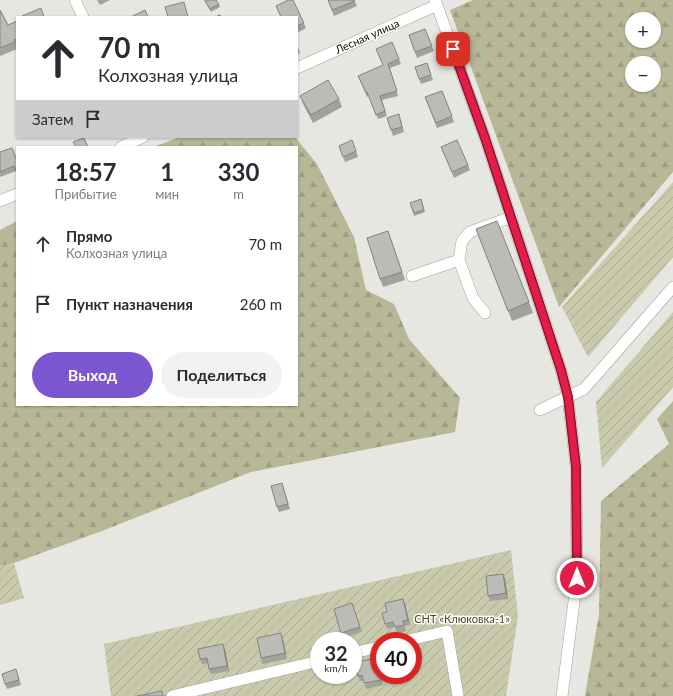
<!DOCTYPE html>
<html lang="ru">
<head>
<meta charset="utf-8">
<style>
	body { margin:0; font-family:Lato,sans-serif; background:#f2f2f3; color:#2b2b33; height:100vh; display:flex; flex-direction:column; font-size:15px; white-space:nowrap }
	* { box-sizing:border-box; margin:0 }
	p { font-size:13px; color:#7c7c81 }
	.icon { flex:none; width:22px; height:22px; fill:none; stroke:currentColor; stroke-width:2; stroke-linecap:round; stroke-linejoin:round }
	.map { position:relative; flex:1; overflow:hidden }
	.panel { position:absolute; left:16px; top:146px; width:282px; height:260px; display:flex; flex-direction:column; background:#fff; border-radius:0px; box-shadow:0 1px 3px #0004 }
	.panel>* { flex:none }
	.hud { position:absolute; left:16px; top:16px; width:282px; height:122px; border-radius:0px; box-shadow:0 1px 3px #0004; background:#fff; color:#2b2b33; overflow:hidden }
	.controls { position:absolute; left:625px; top:12px; display:grid; gap:8px }
	.controls a { display:grid; place-items:center; width:36px; height:36px; border-radius:50%; background:#fff; box-shadow:0 1px 3px #0004; font-size:20px }
	.speed { position:absolute; left:310px; top:632px; display:flex; gap:8px; font-size:20px; font-weight:700; text-align:center }
	.speed>* { display:grid; place-content:center; width:52px; height:52px; border-radius:50%; background:#fff; box-shadow:0 1px 3px #0004; line-height:1 }
	.speed small { font-size:10px; font-weight:400 }
	.speed .limit { border:6px solid #d22; background:#fff; color:#111 }
	.pin { position:absolute; display:grid; place-items:center; width:34px; height:34px; color:#fff; margin:-17px; border-radius:8px; box-shadow:0 2px 6px #0006 }
	.me { position:absolute; width:44px; margin:-22px; rotate:0deg; stroke-linejoin:round; filter:drop-shadow(0 0 3px #0008) }
	.turn { display:flex; align-items:center; gap:14px; height:84px; padding:0 16px; font-size:18px }
	.turn .icon { width:52px; height:52px; stroke-width:2.5 }
	.turn b { display:block; font-size:28px; line-height:34px }
	.then { display:flex; align-items:center; height:38px; padding:0 16px; background:#0003; gap:8px; font-size:15px }
	.eta { display:flex; justify-content:space-evenly; align-items:center; height:68px; text-align:center }
	.eta b { font-size:24px; font-weight:700; line-height:28px }
	.button { display:flex; gap:8px; margin-top:auto; padding:8px 16px }
	.button a { flex:1; height:46px; border-radius:24px; background:#7b56d0; color:#fff; font-size:16px; font-weight:700; line-height:46px; text-align:center }
	.button a+a { background:#f2f2f3; color:#2b2b33 }
	ul { padding:0; list-style:none }
	li { display:flex; align-items:center; gap:12px; height:60px; padding:0 16px }
	li div { flex:1 }
	li b { display:block; font-size:15px }
	li em { font-style:normal }
	.map>svg:first-child { display:block }
	.forest { fill:url(#forest-firs); fill-rule:evenodd }
	.garden { fill:url(#garden-furrows); fill-rule:evenodd }
	.lines { fill:none; stroke-linecap:round; stroke-linejoin:round }
	.minor-casing { stroke:#a2a29d; stroke-width:12 }
	.minor { stroke:#fff; stroke-width:11 }
	.wall { fill:#a2a29d }
	.shaded-wall { fill:#84847f }
	.building { fill:#bcbcb6; stroke:#84847f }
	.route-casing { stroke:#92132f; stroke-width:10 }
	.route { stroke:#e11d48; stroke-width:7 }
	.labels { text-anchor:middle; dominant-baseline:central; stroke-width:3; stroke-linejoin:round; paint-order:stroke }
	.street-label { font-size:11px; fill:#0c0c0a; stroke:#fffffe }
	.park-label { font-size:11px; fill:#4b4a13; stroke:#fffffe }
</style>
</head>
<body>
<div class="map">
<svg width="673" height="696" viewBox="0 0 673 696">
	<defs>
		<pattern id="forest-firs" width="22" height="20" patternUnits="userSpaceOnUse"><rect width="22" height="20" fill="#b8b898"/><path d="M5 1l3.5 6h-7zM16 11l3.5 6h-7z" fill="#9d9d82"/></pattern>
		<pattern id="garden-furrows" width="10" height="10" patternUnits="userSpaceOnUse"><rect width="10" height="10" fill="#c9caac"/><path d="M-1 1l2-2M0 10L10 0M9 11l2-2" fill="none" stroke="#abac93"/></pattern>
	</defs>
	<rect width="100%" height="100%" fill="#e6e7e0"/>
	<path class="forest" d="M 473,0 L 673,0 L 673,172 L 559,307 L 450,10 ZM 632,19 L 654,19 L 654,41 L 632,41 ZM 632,63 L 654,63 L 654,85 L 632,85 Z
		M 179,137 L 295,137 L 317,164 L 354,237 L 366,290 L 394,304 L 409,339 L 460,398 L 455,432 L 251,472 L 102,531 L 14,563 L 0,566 L 0,230 L 17,221 L 17,405 L 297,405 L 297,147 L 154,147 Z
		M 673,401 L 673,696 L 585,696 L 599,614 L 601,501 L 669,444 L 657,419 Z"/>
	<path class="garden" d="M 673,182 L 673,257 L 588,357 L 562,307 Z
		M 673,312 L 673,387 L 602,468 L 596,402 Z
		M 511,550 L 518,616 L 506,696 L 111,696 L 104,644 ZM 319,641 L 353,641 L 353,675 L 319,675 ZM 379,641 L 413,641 L 413,675 L 379,675 Z
		M 14,563 L 24,598 L 0,605 L 0,566 Z"/>
	<g class="lines">
		<defs>
			<path id="minor" d="M 75,0 L 83,17
				M 435,0 L 485,138 L 561,370 L 568,397 L 576,467 L 577,578 L 562,696
				M 297,68 L 437,5
				M 121,147 L 143,137
				M 0,201 L 17,194
				M 412,276 L 459,260
				M 485,313 L 473,298 L 459,260 L 462,241 L 470,232 L 512,217
				M 540,410 L 584,389 L 673,287
				M 405,641 L 447,631 L 458,696
				M 353,653 L 379,647
				M 172,696 L 319,661"/>
		</defs>
		<use href="#minor" class="minor-casing"/>
		<use href="#minor" class="minor"/>
	</g>
	<path class="wall" d="M 97,0 L 110,0 L 100,5 Z
		M 288,0 L 293,0 L 306,28 L 297,33 L 297,17 L 281,17 L 276,6 Z
		M 328,0 L 354,0 L 357,6 L 334,16 Z
		M 205,1 L 219,4 L 220,7 L 211,12 Z
		M 0,10 L 8,25 L 17,21 L 17,47 L 16,47 L 17,49 L 0,56 Z
		M 425,29 L 434,51 L 417,58 L 409,35 Z
		M 297,44 L 300,53 L 297,54 Z
		M 399,59 L 401,64 L 390,68 L 398,96 L 382,100 L 387,116 L 378,119 L 369,96 L 367,97 L 358,76 Z
		M 427,63 L 433,80 L 421,84 L 415,67 Z
		M 442,91 L 454,122 L 437,128 L 425,97 Z
		M 300,96 L 339,99 L 342,107 L 313,123 L 303,104 Z
		M 401,120 L 404,132 L 393,136 L 391,130 Z
		M 339,146 L 356,151 L 358,157 L 345,162 Z
		M 441,147 L 468,165 L 470,170 L 454,178 Z
		M 0,152 L 17,161 L 17,173 L 16,171 L 0,177 Z
		M 421,199 L 425,212 L 414,216 L 410,203 Z
		M 476,229 L 529,302 L 533,313 L 512,321 Z
		M 391,239 L 405,280 L 383,287 L 380,279 Z
		M 282,483 L 290,509 L 279,512 L 277,507 Z
		M 503,574 L 505,579 L 508,599 L 490,601 L 488,596 Z
		M 403,599 L 405,604 L 410,625 L 405,626 L 406,631 L 397,633 L 395,627 L 387,629 L 385,624 L 387,612 Z
		M 352,603 L 362,632 L 343,638 L 341,633 Z
		M 283,639 L 287,659 L 262,664 L 261,658 Z
		M 225,649 L 229,671 L 211,674 L 209,669 L 208,663 L 202,664 L 200,659 Z
		M 379,663 L 379,675 L 381,675 L 383,685 L 366,689 L 364,680 L 360,681 L 358,676 Z
		M 18,675 L 21,685 L 7,689 L 5,684 Z"/>
	<path class="shaded-wall" d="M 503,574 L 505,579 L 508,599 L 506,593 Z
		M 403,599 L 405,604 L 410,625 L 408,620 Z
		M 281,633 L 283,639 L 287,659 L 285,653 Z
		M 223,644 L 225,649 L 229,671 L 227,666 Z"/>
	<path class="building" d="M 205,0 L 216,0 L 219,4 L 210,9 L 205,1 Z
		M 288,0 L 293,0 L 304,23 L 297,26 L 297,17 L 281,17 L 276,6 Z
		M 328,0 L 354,0 L 355,1 L 332,10 Z
		M 184,2 L 188,17 L 168,17 L 165,7 Z
		M 41,8 L 44,17 L 22,17 L 22,16 Z
		M 0,10 L 8,25 L 17,21 L 17,39 L 14,40 L 15,42 L 0,48 Z
		M 145,10 L 148,17 L 131,17 Z
		M 220,15 L 221,17 L 215,17 Z
		M 425,29 L 432,46 L 415,52 L 409,35 Z
		M 392,42 L 399,59 L 388,64 L 397,91 L 380,96 L 385,111 L 376,115 L 367,92 L 366,92 L 358,76 L 383,65 L 376,49 Z
		M 427,63 L 431,75 L 419,79 L 415,67 Z
		M 328,80 L 339,99 L 311,115 L 300,96 Z
		M 442,91 L 452,116 L 436,123 L 425,97 Z
		M 399,114 L 402,127 L 391,130 L 387,118 Z
		M 84,138 L 88,147 L 76,147 L 73,142 Z
		M 352,140 L 356,151 L 343,157 L 339,146 Z
		M 457,140 L 468,165 L 452,172 L 441,147 Z
		M 12,148 L 17,161 L 17,172 L 14,166 L 0,172 L 0,152 Z
		M 421,199 L 424,210 L 414,213 L 410,203 Z
		M 497,221 L 529,302 L 508,311 L 476,229 Z
		M 388,231 L 402,272 L 380,279 L 367,238 Z
		M 282,483 L 288,504 L 277,507 L 271,486 Z
		M 503,574 L 506,593 L 488,596 L 486,576 Z
		M 403,599 L 408,620 L 403,621 L 404,625 L 395,627 L 393,622 L 385,624 L 382,613 L 387,612 L 385,603 Z
		M 352,603 L 360,627 L 341,633 L 334,609 Z
		M 281,633 L 285,653 L 261,658 L 257,638 Z
		M 223,644 L 227,666 L 209,669 L 207,658 L 200,659 L 198,649 Z
		M 377,658 L 379,669 L 379,675 L 380,675 L 381,680 L 364,683 L 362,675 L 358,676 L 355,662 Z
		M 16,669 L 19,680 L 5,684 L 2,674 Z
		M 162,691 L 163,696 L 137,696 Z"/>
	<g class="lines">
		<defs>
			<path id="route" d="M 453,49 L 485,138 L 561,370 L 568,397 L 576,467 L 577,578"/>
		</defs>
		<use href="#route" class="route-casing"/>
		<use href="#route" class="route"/>
	</g>
	<g class="labels">
		<g class="street-label">
			<text transform="translate(367 36) rotate(-24)">Лесная улица</text>
		</g>
		<g class="park-label">
			<text x="462" y="618">СНТ «Клюковка-1»</text>
		</g>
	</g>
</svg>
<div class="controls">
<a>+</a>
<a>−</a>
</div>
<div class="speed"><div>32<small>km/h</small></div><div class="limit">40</div></div>
<div class="pin" style="left:453px;top:49px;background:#d93025"><svg class="icon" aria-label="arrive" viewBox="0 0 24 24"><path d="M6 21V4h12l-3 4 3 4H6"/></svg></div>
<svg class="me" style="left:577px;top:578px" viewBox="-20 -20 40 40"><circle r="17" fill="#e11d48" stroke="#fff" stroke-width="3"/><path d="M0-11L8 9 0 5-8 9z" fill="#fff"/></svg>
<div class="hud">
<div class="turn"><svg class="icon" aria-label="ahead" viewBox="0 0 24 24"><path d="M12 20V5M6 11l6-6 6 6"/></svg><div><b>70 m</b>Колхозная улица</div></div>
<div class="then">Затем<svg class="icon" aria-label="arrive" viewBox="0 0 24 24"><path d="M6 21V4h12l-3 4 3 4H6"/></svg></div>
</div>
<section class="panel">
<div class="eta">
<div><b>18:57</b><p>Прибытие</p></div>
<div><b>1</b><p>мин</p></div>
<div><b>330</b><p>m</p></div>
</div>
<ul>
<li><svg class="icon" aria-label="ahead" viewBox="0 0 24 24"><path d="M12 20V5M6 11l6-6 6 6"/></svg><div><b>Прямо</b><p>Колхозная улица</p></div><em>70 m</em></li>
<li><svg class="icon" aria-label="arrive" viewBox="0 0 24 24"><path d="M6 21V4h12l-3 4 3 4H6"/></svg><div><b>Пункт назначения</b></div><em>260 m</em></li>
</ul>
<div class="button"><a>Выход</a><a>Поделиться</a></div>
</section>
</div>
</body>
</html>
